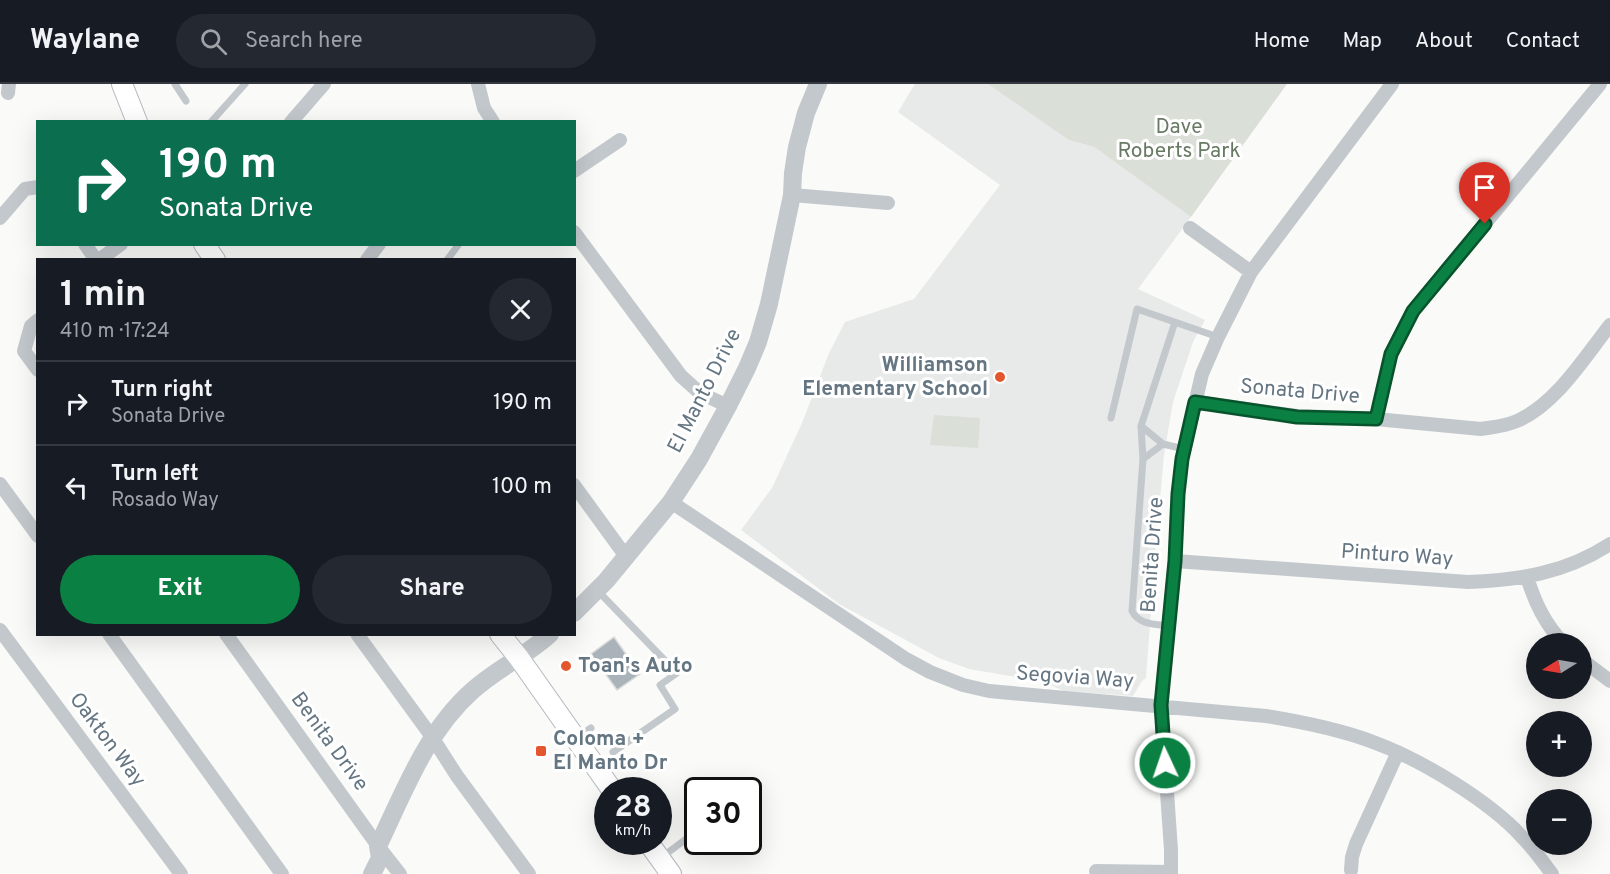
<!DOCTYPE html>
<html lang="en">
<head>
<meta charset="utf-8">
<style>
	body { margin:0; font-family:Overpass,sans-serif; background:#242831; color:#f1f3f6; height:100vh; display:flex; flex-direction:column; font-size:22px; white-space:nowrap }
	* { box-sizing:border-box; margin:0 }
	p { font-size:20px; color:#9ea1a6 }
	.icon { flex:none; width:33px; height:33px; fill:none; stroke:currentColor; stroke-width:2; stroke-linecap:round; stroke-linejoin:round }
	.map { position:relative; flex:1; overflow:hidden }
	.sheet { position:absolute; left:36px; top:174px; width:540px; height:378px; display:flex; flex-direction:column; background:#171b24; border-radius:0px; box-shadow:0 6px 24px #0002 }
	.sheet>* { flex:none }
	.top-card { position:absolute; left:36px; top:36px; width:540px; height:126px; border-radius:0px; box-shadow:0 6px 24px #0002; background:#0b6e4f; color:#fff; overflow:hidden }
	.needle { width:39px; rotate:259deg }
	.controls { position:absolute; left:1526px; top:549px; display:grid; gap:12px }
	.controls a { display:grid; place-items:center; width:66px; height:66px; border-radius:50%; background:#171b24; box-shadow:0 6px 24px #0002; font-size:30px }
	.speed { position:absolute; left:594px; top:693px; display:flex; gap:12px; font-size:30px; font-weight:700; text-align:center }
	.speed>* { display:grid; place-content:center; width:78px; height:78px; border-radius:50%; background:#171b24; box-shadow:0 6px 24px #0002; line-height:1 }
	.speed small { font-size:15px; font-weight:400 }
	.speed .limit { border:3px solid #111; border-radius:9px; background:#fff; color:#111 }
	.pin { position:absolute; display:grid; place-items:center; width:51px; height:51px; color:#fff; margin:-62px -26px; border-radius:50% 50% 50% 0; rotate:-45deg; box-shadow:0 0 6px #0007 }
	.pin .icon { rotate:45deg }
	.me { position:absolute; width:66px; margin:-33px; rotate:357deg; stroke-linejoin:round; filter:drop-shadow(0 0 4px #0008) }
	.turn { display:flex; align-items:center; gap:21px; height:126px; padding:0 24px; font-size:27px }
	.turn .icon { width:78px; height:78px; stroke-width:2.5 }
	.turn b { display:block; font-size:42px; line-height:51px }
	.round { display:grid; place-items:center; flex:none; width:63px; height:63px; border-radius:32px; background:#242831 }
	.summary { display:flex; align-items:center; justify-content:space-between; height:102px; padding:0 24px }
	h1 { font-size:36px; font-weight:700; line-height:45px }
	.button { display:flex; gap:12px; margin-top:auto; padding:12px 24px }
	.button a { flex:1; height:69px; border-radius:36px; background:#0b8043; color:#fff; font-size:24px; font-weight:700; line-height:69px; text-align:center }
	.button a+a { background:#242831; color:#f1f3f6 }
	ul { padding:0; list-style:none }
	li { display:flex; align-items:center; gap:18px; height:84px; padding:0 24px; border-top:2px solid #363941 }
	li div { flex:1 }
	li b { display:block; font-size:22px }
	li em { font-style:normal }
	header { display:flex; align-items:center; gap:36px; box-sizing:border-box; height:84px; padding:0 30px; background:#171b24; border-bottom:2px solid #363941 }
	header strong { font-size:28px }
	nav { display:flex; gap:33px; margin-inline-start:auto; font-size:21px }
	.search { width:420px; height:54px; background:#242831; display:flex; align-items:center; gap:15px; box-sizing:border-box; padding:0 21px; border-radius:33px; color:#9ea1a6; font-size:22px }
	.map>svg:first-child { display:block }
	.built { fill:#e8e9e9 }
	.green { fill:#dadfd7 }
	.building { fill:#aab3b9; stroke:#dcdcda; stroke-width:1.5 }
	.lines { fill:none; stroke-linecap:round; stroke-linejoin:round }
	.secondary-casing { stroke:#b3babf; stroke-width:22 }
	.service { stroke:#c3c8cc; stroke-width:7 }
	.minor { stroke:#c3c8cc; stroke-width:14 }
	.tertiary { stroke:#c3c8cc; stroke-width:18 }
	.secondary { stroke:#fff; stroke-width:20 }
	.route-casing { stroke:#07532c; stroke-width:15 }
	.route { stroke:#0b8043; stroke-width:10 }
	.poi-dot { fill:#e4572e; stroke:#fff; stroke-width:2 }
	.labels { text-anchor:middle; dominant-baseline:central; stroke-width:6; stroke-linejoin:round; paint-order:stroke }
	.park-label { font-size:21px; fill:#687a64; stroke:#fff }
	.poi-label { font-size:21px; font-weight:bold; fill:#657683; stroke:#fff; text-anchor:start }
	.street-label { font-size:21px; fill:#657683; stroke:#fff }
</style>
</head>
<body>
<header>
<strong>Waylane</strong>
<div class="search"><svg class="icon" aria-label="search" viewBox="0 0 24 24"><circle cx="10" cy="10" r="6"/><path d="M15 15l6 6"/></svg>Search here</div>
<nav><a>Home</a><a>Map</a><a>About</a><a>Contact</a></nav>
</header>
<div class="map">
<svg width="1610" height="790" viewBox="0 0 1610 790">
	<rect width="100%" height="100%" fill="#fafaf8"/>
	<path class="built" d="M 915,0 L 1005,0 L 1069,56 L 1094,63 L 1191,133 L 1138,205 L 1205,236 L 1193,258 L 1173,318 L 1164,371 L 1155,473 L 1146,594 L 1142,597 L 1133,612 L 1064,607 L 1041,597 L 969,585 L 939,574 L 839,520 L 741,446 L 772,404 L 802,339 L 829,269 L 845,238 L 914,215 L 1000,101 L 898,28 Z"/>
	<path class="green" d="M 988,0 L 1287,0 L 1191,133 L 1094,63 L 1069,56 Z
		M 934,331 L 980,334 L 978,364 L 930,361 Z"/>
	<path class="building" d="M 614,553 L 640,590 L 617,606 L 591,570 Z"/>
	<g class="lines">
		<defs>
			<path id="secondary" d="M 122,0 L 137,38
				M 204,160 L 215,176
				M 500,550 L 519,574 L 612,706
				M 648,758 L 671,790"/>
		</defs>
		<use href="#secondary" class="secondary-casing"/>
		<path class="service" d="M 175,0 L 186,17
			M 211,38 L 245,0
			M 447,176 L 459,160
			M 1111,334 L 1137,225 L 1218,253
			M 1141,342 L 1163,360 L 1184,365
			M 1143,375 L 1163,360
			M 597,506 L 677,589 L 660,601 L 675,625 L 613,668
			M 1169,542 C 1155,540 1139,541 1132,527 L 1143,375 L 1141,342 L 1175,238
			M 578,653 L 591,644
			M 662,773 L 686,755"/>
		<path class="minor" d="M 478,0 L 484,24 L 493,38
			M 8,9 L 9,0
			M 291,38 L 324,0
			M 574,87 L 620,56
			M 792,111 L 888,119
			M 0,134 L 25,105 L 38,103
			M 1190,144 L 1251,188
			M 574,148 L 681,292 L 700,309 L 728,322
			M 85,160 L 96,176
			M 99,176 L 121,160
			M 367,176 L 379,160
			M 38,236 L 31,242 L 24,267 L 38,286
			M 1195,318 L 1297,332 L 1376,335 L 1481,345 C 1494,343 1506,342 1517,337 C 1556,320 1584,274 1610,241
			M 1376,335 L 1391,270 L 1413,227 L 1600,0
			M 0,400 L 38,452
			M 574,401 L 627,474
			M 671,418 L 906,575 L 930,588 L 963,601 L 989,607 L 1266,632 C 1303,638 1339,645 1373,658 C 1420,675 1490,717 1523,754 C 1534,765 1543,778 1552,790
			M 1175,477 L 1468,498 C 1519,496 1566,489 1610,460
			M 1527,493 C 1535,519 1545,540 1564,560
			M 0,546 L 181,790
			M 109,550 L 282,790
			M 226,550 L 378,762 L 400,790
			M 357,550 L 432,653 L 457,692 L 529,790
			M 1581,575 L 1610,597
			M 1351,786 L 1352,773 L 1356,760 L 1398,668
			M 1096,787 L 1171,788
			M 1171,790 L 1171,766 L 1161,621 L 1175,477 L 1178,410 L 1182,375 L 1202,290 L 1218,253 L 1251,188 L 1392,0"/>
		<path class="tertiary" d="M 574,529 L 606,497 L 671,418 L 699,375 L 728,322 L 747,284 L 758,258 L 769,220 L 792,111 L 793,89 L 797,63 L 806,29 L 818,0
			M 372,790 L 380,774 L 378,762 C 404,708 426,648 472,607 C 496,585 526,572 550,550"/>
		<use href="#secondary" class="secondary"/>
	</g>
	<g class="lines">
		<defs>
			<path id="route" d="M 1165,679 L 1161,621 L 1175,477 L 1178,410 L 1182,375 L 1195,318 L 1297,333 L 1376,335 L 1391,270 L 1413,227 L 1485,140"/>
		</defs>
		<use href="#route" class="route-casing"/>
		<use href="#route" class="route"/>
	</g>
	<g class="poi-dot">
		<circle cx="1000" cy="293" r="6"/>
		<circle cx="566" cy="582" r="6"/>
		<rect x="535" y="661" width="12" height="12" rx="3"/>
	</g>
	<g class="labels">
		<g class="park-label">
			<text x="1179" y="43">Dave<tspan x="1179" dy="24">Roberts Park</tspan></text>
		</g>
		<g class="poi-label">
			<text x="988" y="281" text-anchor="end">Williamson<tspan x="988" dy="24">Elementary School</tspan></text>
			<text x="578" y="582">Toan's Auto</text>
			<text x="553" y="655">Coloma +<tspan x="553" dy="24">El Manto Dr</tspan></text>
		</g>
		<g class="street-label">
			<text transform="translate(705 307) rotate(-63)">El Manto Drive</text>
			<text transform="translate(1300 308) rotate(5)">Sonata Drive</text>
			<text transform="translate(1153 471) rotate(-86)">Benita Drive</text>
			<text transform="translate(1397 472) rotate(4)">Pinturo Way</text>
			<text transform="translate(1075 594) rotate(4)">Segovia Way</text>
			<text transform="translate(107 656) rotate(53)">Oakton Way</text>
			<text transform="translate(329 658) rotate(54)">Benita Drive</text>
		</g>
	</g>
</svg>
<div class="controls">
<a><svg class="needle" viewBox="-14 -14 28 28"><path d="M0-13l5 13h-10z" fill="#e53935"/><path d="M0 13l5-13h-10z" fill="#9ea1a6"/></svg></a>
<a>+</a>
<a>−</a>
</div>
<div class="speed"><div>28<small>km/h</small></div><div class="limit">30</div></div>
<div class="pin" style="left:1485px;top:140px;background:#d93025"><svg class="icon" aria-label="arrive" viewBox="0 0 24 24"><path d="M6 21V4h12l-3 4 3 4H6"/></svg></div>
<svg class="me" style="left:1165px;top:679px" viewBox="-20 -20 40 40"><circle r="17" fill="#0b8043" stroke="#fff" stroke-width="3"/><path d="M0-11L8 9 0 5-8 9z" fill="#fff"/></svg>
<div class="top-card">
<div class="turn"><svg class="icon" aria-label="right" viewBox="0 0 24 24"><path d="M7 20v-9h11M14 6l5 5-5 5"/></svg><div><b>190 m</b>Sonata Drive</div></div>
</div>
<section class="sheet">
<div class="summary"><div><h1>1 min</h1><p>410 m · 17:24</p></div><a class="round"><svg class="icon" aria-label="close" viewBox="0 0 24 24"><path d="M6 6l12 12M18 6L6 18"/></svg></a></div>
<ul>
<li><svg class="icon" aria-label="right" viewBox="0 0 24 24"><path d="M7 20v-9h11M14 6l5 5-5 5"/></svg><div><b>Turn right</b><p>Sonata Drive</p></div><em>190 m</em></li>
<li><svg class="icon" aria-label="left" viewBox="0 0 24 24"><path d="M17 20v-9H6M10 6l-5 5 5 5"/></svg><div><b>Turn left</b><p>Rosado Way</p></div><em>100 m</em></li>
</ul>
<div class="button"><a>Exit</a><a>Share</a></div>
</section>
</div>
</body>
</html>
